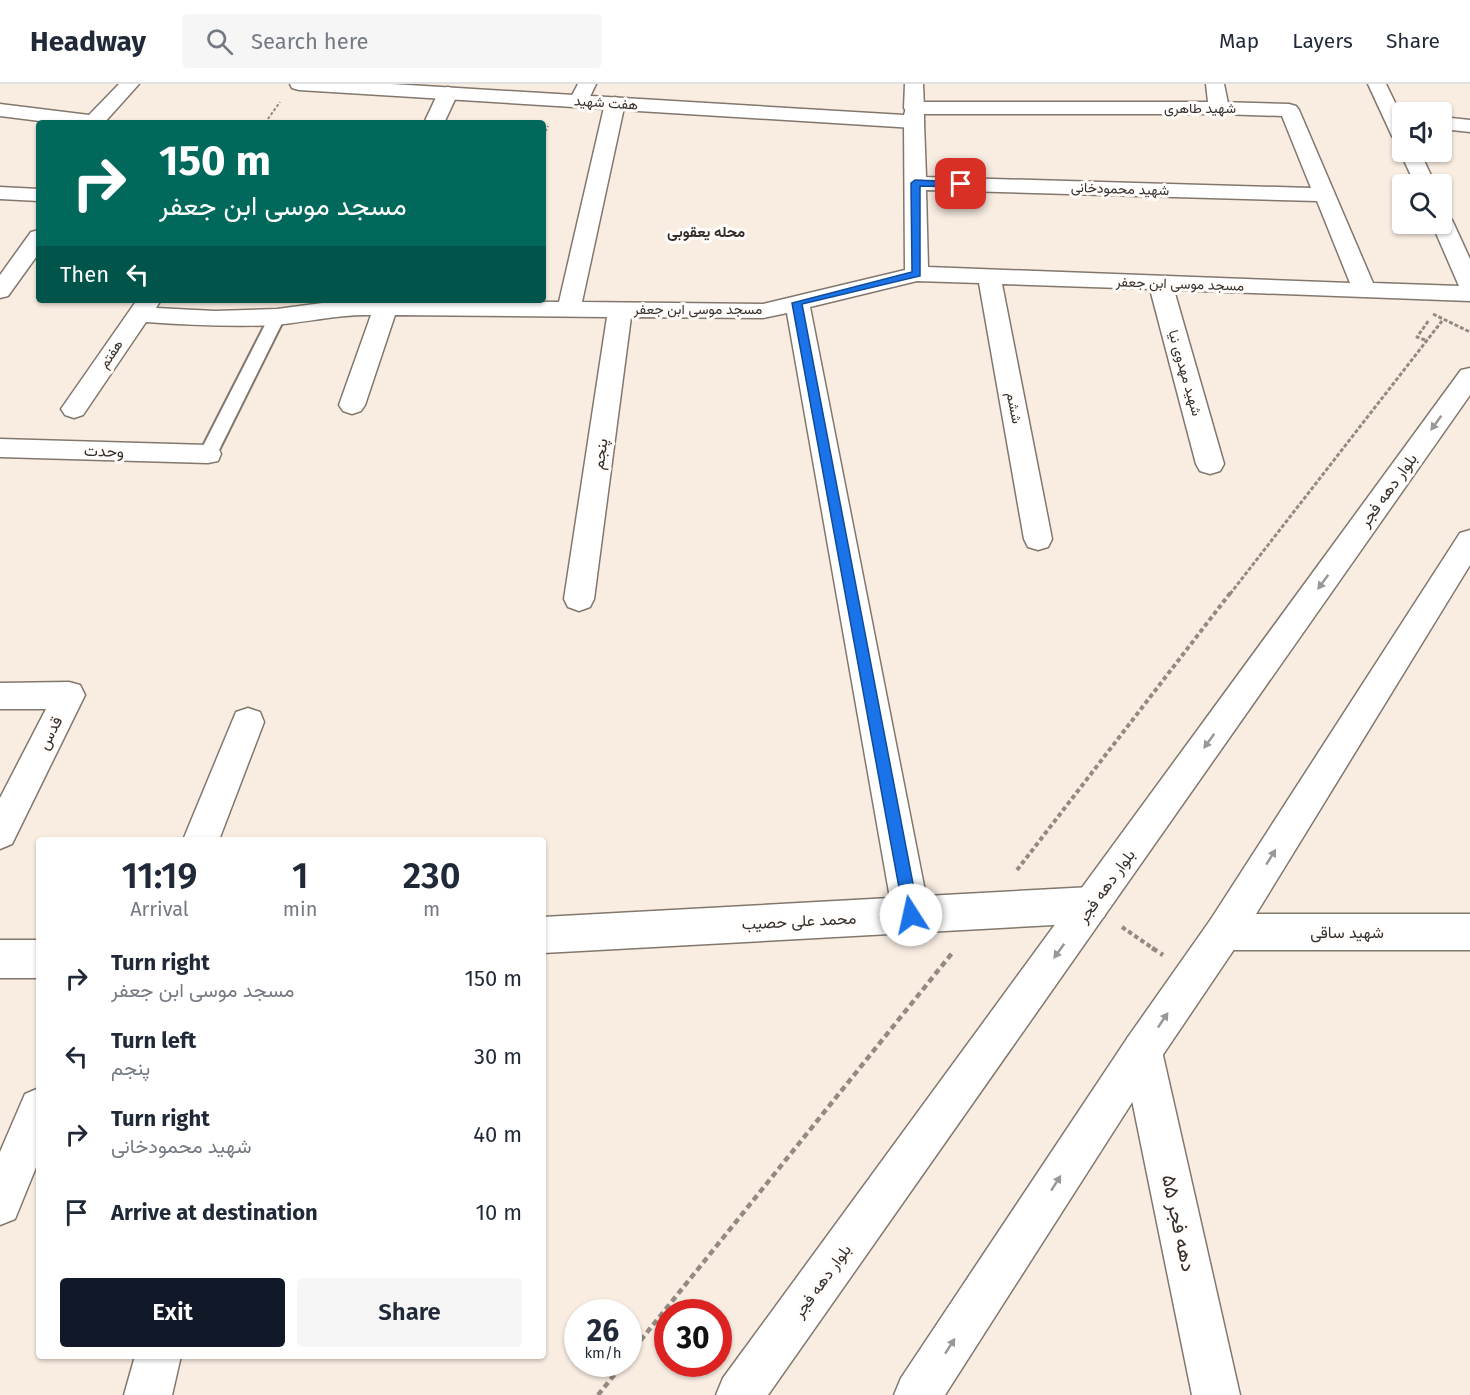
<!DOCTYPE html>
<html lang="en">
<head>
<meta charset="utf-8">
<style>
	body { margin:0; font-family:"Fira Sans",Vazirmatn,sans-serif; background:#f6f6f7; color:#1f2937; height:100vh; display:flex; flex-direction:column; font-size:22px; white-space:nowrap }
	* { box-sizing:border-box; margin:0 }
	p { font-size:20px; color:#747a83 }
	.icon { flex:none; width:33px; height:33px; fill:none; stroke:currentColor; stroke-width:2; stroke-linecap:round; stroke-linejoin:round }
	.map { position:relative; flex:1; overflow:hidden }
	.panel { position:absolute; left:36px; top:753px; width:510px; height:522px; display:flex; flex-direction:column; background:#fff; border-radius:6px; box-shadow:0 2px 4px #0004 }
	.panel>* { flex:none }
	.banner { position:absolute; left:36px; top:36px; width:510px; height:183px; border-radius:6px; box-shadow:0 2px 4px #0004; background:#00695c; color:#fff; overflow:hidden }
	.controls { position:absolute; left:1392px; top:18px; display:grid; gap:12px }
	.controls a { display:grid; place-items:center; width:60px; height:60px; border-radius:6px; background:#fff; box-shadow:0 2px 4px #0004; font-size:30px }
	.speed { position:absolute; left:564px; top:1215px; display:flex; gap:12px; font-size:30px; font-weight:700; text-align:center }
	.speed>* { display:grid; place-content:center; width:78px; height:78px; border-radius:50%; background:#fff; box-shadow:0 2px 4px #0004; line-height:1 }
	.speed small { font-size:15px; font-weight:400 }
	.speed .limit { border:9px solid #d22; background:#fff; color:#111 }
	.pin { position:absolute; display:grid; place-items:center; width:51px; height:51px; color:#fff; margin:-26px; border-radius:12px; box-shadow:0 3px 9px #0006 }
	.me { position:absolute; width:66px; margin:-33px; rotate:350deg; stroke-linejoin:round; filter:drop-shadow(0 0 4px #0008) }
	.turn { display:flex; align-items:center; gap:21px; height:126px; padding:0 24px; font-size:27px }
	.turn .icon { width:78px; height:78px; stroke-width:2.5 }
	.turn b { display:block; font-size:42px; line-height:51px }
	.then { display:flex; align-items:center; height:57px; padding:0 24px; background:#0003; gap:12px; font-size:22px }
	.eta { display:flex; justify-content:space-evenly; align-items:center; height:102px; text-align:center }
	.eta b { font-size:36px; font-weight:600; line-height:42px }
	.cta { display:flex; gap:12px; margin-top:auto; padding:12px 24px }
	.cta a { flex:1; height:69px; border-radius:6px; background:#111827; color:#fff; font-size:24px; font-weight:600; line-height:69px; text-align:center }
	.cta a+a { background:#f6f6f7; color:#1f2937 }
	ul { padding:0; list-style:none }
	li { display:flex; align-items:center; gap:18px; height:78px; padding:0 24px }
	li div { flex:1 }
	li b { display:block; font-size:22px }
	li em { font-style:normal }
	header { display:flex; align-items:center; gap:36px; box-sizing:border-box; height:84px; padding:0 30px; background:#fff; border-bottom:2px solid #e0e1e3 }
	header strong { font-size:28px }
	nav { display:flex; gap:33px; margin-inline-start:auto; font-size:21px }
	.search { width:420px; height:54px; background:#f6f6f7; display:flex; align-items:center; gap:15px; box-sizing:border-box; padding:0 21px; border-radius:6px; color:#747a83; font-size:22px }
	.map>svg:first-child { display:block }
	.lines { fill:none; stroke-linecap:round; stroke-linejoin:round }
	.lane-casing { stroke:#82776d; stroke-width:4 }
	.street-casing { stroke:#82776d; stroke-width:3 }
	.secondary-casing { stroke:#82776d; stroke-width:3 }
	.primary-casing { stroke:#82776d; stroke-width:3 }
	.path-far3 { stroke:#938b83; stroke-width:2; stroke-dasharray:3 2; stroke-linecap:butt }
	.path-far2 { stroke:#938b83; stroke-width:3; stroke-dasharray:4 2; stroke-linecap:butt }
	.path-far1 { stroke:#938b83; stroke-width:4; stroke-dasharray:4.5 3; stroke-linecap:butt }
	.path { stroke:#938b83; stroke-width:4.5; stroke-dasharray:6 4; stroke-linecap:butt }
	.lane { fill:#fff; fill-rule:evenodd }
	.street { fill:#fff; fill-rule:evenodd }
	.secondary { fill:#fff; fill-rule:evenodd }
	.primary { fill:#fff; fill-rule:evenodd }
	.path-bridge { stroke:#938b83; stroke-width:3; stroke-dasharray:4 2; stroke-linecap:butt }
	.oneway { fill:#9a9795 }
	.route { fill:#1a73e8; stroke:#114b97; stroke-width:1.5 }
	.labels { text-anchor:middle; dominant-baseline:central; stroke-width:6; stroke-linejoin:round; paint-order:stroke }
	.far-street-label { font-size:14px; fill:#342f2b; stroke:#fffcfa }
	.far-neighbourhood-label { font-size:15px; font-weight:bold; fill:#342f2b; stroke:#fffcfa }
	.street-label { font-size:16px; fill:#342f2b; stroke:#fffcfa }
	.near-street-label { font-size:20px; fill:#342f2b; stroke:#fffcfa }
</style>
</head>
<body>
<header>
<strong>Headway</strong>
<div class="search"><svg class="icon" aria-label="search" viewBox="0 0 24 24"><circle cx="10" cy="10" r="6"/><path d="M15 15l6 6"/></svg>Search here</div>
<nav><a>Map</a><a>Layers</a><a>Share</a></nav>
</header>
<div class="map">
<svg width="1470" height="1311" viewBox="0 0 1470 1311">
	<rect width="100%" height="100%" fill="#f9ede2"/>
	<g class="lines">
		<defs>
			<path id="lane" d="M 277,228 L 285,233 L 217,370 L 214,375 L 208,376 L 202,375 L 199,370 L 269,233 Z"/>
			<path id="street" d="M 119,0 L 139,0 L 104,39 L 56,39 L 0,32 L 0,20 L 89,31 Z
				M 578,0 L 596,0 L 586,21 L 572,21 L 569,17 Z
				M 905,0 L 923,0 L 924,24 L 921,28 L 907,28 L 904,24 Z
				M 1368,0 L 1386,0 L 1402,33 L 1402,58 L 1395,56 L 1392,52 Z
				M 448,3 L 455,5 L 458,9 L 444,39 L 424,39 L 438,9 L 441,5 Z
				M 615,13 L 622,15 L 625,19 L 582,218 L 763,220 L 905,186 L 904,38 L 907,34 L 921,34 L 924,38 L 926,93 L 1311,104 L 1282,32 L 1219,30 L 1212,28 L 1209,24 L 1212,20 L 1219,18 L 1289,20 L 1296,22 L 1299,26 L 1373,199 L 1459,202 L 1432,140 L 1442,140 L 1442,131 L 1450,133 L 1453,138 L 1470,175 L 1470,217 L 1174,206 L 1224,380 L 1220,387 L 1210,390 L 1200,387 L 1196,380 L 1150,205 L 1002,200 L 1052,455 L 1048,463 L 1038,466 L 1028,463 L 1024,455 L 979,199 L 917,197 L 810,223 L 926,812 L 1091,803 L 1104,809 L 1109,821 L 1104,833 L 1091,839 L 543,869 L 543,833 L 890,814 L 787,229 L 763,234 L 631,233 L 594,515 L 590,523 L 579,527 L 568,523 L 564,515 L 607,233 L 395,231 L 365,321 L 361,327 L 352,330 L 343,327 L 339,321 L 371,231 C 339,230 308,238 275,241 C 232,243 189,241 146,238 L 83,331 L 74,334 L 65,331 L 61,325 L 137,216 L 161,216 L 156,224 L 215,227 L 277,225 L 345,216 L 559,218 L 605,19 L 608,15 ZM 926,106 L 1317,117 L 1350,199 L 928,183 Z
				M 1442,33 L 1470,36 L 1470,48 L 1442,45 Z
				M 1402,64 L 1402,68 L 1420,68 L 1435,100 L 1415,100 L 1400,68 Z
				M 0,103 L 39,105 L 39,117 L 0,115 Z
				M 39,146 L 39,169 L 8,212 L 0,214 L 0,191 L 31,148 Z
				M 0,355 L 208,361 L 218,363 L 221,370 L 218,377 L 208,379 L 0,373 Z
				M 69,598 L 80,601 L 85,611 L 12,760 L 0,765 L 0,714 L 46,625 L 0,625 L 0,599 Z
				M 248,624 L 260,628 L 264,638 L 219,756 L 183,756 L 236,628 Z
				M 1224,830 L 1470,830 L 1470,866 L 1224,866 L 1211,861 L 1205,848 L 1211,835 Z
				M 0,856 L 39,856 L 39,894 L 0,894 Z
				M 1142,947 L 1156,953 L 1162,967 L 1240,1311 L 1192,1311 L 1122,967 L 1128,953 Z
				M 39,1004 L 39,1076 L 15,1135 L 0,1141 L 0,1068 L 25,1010 Z
				M 135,1272 L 181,1272 L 172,1311 L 124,1311 Z"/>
			<path id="secondary" d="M 290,0 L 392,0 L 904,31 L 907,20 L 914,18 L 1208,18 L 1206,0 L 1224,0 L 1229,24 L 1226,28 L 1219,30 L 924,30 L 924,38 L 921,42 L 914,44 L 299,6 L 292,4 Z"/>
			<path id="primary" d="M 1470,284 L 1470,311 L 768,1311 L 716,1311 L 723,1294 L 1461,286 Z
				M 1470,446 L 1470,481 L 1237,861 L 1156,981 L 945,1311 L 894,1311 L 901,1294 L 1128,953 L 1211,835 L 1460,449 Z"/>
		</defs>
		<use href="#lane" class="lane-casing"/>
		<use href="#street" class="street-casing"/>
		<use href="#secondary" class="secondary-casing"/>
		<use href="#primary" class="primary-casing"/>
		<path class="path-far3" d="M 265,39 L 280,18
			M 543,52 L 548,42"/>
		<path class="path-far2" d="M 1425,256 L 1417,253 L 1429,236
			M 1230,510 L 1442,237"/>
		<path class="path-far1" d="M 1017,786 L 1231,508
			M 1122,843 L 1154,865"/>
		<path class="path" d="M 1152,864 L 1163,871
			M 628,1272 L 953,868
			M 598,1311 L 623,1280"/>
		<use href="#lane" class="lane"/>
		<use href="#street" class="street"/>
		<use href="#secondary" class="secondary"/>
		<use href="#primary" class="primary"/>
		<path class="path-bridge" d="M 1433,230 L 1470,248"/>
	</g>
	<defs><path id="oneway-solid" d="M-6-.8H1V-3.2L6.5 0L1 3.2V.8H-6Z" transform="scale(1.5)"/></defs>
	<g class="oneway">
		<use href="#oneway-solid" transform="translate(1436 339) rotate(126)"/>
		<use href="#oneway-solid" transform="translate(1323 498) rotate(126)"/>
		<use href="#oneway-solid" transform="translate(1209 657) rotate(126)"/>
		<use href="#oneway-solid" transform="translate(1271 773) rotate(-58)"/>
		<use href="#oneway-solid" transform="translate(1059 867) rotate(126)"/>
		<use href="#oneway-solid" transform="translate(1163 936) rotate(-56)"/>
		<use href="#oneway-solid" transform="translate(1056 1099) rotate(-57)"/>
		<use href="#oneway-solid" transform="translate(950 1262) rotate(-57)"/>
	</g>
	<path class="route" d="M 915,96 L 961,98 L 965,100 L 961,103 L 920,102 L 920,192 L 802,220 L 919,831 L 917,836 L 911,839 L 906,836 L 904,831 L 792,219 L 912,188 L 911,99 Z"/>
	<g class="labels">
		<g class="far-street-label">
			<text transform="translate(606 19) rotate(4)">هفت شهید</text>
			<text x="1200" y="24">شهید طاهری</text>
			<text transform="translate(1120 105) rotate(2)">شهید محمودخانی</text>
			<text transform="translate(1180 200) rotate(2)">مسجد موسی ابن جعفر</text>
			<text x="698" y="225">مسجد موسی ابن جعفر</text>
			<text transform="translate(111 270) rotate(-56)">هفتم</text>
			<text transform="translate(1185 289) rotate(74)">شهید مهدوی نیا</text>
			<text transform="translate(1014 324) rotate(79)">ششم</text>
		</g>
		<g class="far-neighbourhood-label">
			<text x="706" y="148">محله یعقوبی</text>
		</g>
		<g class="street-label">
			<text transform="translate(104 367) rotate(2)">وحدت</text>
			<text transform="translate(600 370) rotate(-82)">پنجم</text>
			<text transform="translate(1388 406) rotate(-54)">بلوار دهه فجر</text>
			<text transform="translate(50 649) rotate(-63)">قدس</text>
			<text transform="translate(1106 802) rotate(-54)">بلوار دهه فجر</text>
			<text transform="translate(799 837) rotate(-3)">محمد علی حصیب</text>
			<text x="1347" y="848">شهید ساقی</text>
			<text transform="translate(822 1197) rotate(-54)">بلوار دهه فجر</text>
		</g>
		<g class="near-street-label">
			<text transform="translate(1179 1139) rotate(78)">دهه فجر ۵۵</text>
		</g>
	</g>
</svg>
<div class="controls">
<a><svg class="icon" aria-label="sound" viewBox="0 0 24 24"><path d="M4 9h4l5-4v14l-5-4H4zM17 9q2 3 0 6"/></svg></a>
<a><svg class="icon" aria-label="search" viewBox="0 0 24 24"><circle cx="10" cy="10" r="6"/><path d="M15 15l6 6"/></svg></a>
</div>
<div class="speed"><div>26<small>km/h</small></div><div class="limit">30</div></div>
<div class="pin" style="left:961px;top:100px;background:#d93025"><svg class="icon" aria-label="arrive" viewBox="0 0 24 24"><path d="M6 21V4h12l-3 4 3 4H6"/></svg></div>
<svg class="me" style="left:911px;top:831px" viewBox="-20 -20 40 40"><circle r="19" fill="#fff"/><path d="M0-13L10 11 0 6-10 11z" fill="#1a73e8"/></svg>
<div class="banner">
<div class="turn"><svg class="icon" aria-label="right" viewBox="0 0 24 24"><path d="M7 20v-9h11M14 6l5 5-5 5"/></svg><div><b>150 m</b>مسجد موسی ابن جعفر</div></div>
<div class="then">Then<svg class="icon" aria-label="left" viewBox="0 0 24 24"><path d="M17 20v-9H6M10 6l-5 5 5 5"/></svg></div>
</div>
<section class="panel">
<div class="eta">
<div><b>11:19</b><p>Arrival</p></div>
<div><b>1</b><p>min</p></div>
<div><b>230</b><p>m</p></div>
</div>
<ul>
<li><svg class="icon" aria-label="right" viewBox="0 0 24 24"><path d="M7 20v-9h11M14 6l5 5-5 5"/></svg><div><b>Turn right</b><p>مسجد موسی ابن جعفر</p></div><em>150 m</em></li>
<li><svg class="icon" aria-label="left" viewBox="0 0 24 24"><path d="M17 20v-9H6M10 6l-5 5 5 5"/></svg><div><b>Turn left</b><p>پنجم</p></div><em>30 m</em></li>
<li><svg class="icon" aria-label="right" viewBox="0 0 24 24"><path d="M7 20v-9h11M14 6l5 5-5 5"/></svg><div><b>Turn right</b><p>شهید محمودخانی</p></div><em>40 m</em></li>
<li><svg class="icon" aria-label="arrive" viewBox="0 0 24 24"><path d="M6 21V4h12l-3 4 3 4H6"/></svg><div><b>Arrive at destination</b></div><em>10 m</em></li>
</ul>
<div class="cta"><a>Exit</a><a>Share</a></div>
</section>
</div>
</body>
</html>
